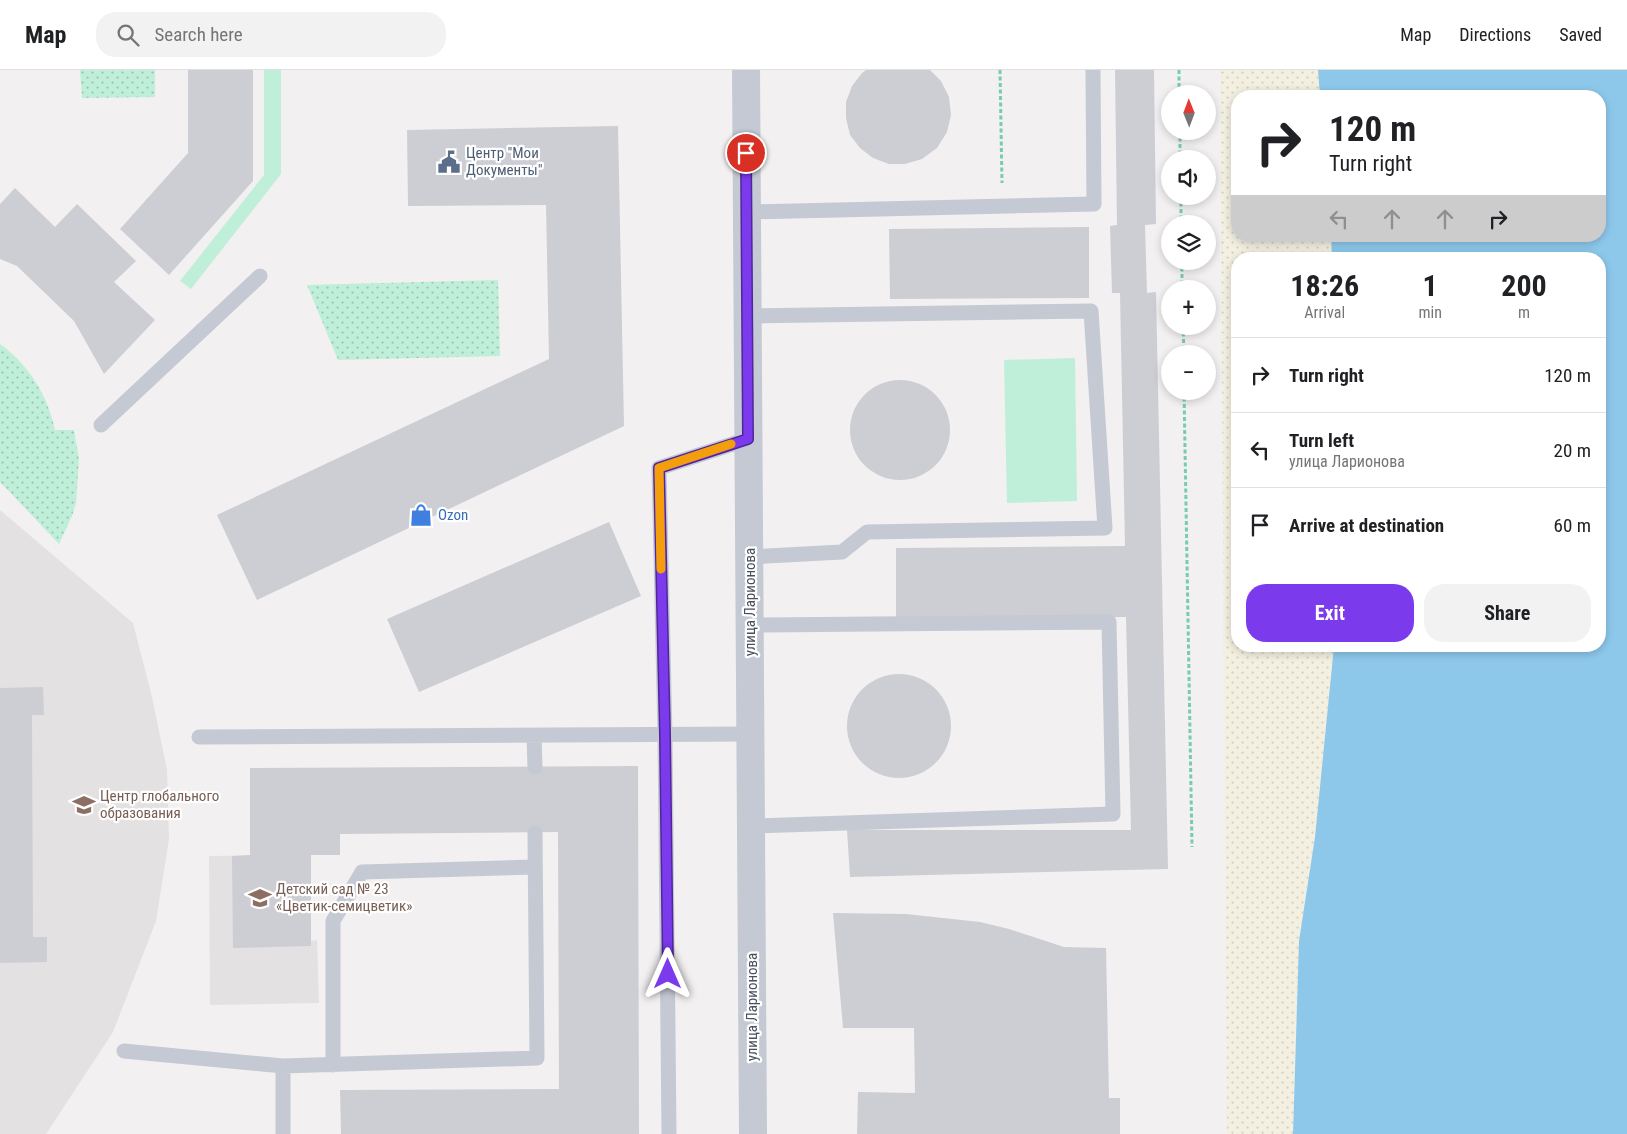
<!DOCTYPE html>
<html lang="en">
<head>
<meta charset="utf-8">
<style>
	body { margin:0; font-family:"Roboto Condensed",sans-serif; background:#f2f2f2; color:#202124; height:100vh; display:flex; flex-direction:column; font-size:19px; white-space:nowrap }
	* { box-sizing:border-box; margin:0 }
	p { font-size:16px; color:#757577 }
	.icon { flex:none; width:28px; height:28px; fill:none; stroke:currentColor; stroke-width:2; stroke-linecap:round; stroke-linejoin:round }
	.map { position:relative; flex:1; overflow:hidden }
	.drawer { position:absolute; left:1231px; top:182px; width:375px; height:400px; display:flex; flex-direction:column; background:#fff; border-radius:20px; box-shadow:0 2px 8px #0003 }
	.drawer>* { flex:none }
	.guide { position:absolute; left:1231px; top:20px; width:375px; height:152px; border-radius:20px; box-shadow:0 2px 8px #0003; background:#fff; color:#202124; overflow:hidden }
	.needle { width:32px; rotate:359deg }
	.buttons { position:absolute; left:1161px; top:15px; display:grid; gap:10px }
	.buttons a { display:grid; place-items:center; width:55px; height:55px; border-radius:50%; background:#fff; box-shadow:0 2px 8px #0003; font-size:25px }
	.pin { position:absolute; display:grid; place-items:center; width:42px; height:42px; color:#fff; margin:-21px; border:2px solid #fff; border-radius:50%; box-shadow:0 1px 5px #0007 }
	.me { position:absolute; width:55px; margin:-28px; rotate:0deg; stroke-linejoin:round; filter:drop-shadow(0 0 4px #0008) }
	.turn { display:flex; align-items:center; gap:18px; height:105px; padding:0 15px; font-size:22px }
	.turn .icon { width:65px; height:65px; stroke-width:2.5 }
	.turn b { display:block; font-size:35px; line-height:42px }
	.lanes { display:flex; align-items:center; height:48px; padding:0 15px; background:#0003; justify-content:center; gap:25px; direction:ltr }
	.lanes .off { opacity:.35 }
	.eta { display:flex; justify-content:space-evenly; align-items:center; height:85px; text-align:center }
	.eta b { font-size:30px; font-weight:700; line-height:35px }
	.primary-button { display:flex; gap:10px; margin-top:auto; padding:10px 15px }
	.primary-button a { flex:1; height:58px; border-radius:20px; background:#7c3aed; color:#fff; font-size:20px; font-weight:700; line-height:58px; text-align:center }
	.primary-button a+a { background:#f2f2f2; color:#202124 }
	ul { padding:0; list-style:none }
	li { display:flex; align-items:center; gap:15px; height:75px; padding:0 15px; border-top:1px solid #e0e0e0 }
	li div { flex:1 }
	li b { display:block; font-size:19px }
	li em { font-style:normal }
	header { display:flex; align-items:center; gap:30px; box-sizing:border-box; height:70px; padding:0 25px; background:#fff; border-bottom:1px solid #e0e0e0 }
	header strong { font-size:24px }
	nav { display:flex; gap:28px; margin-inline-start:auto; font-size:18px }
	.search { width:350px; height:45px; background:#f2f2f2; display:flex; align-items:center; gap:12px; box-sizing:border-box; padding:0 18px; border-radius:20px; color:#757577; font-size:19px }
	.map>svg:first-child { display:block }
	.education { fill:#e3e1e2 }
	.grass { fill:#bfefd9 }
	.sand { fill:url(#sand-dots) }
	.park { fill:url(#park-dots) }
	.water { fill:#8dc8eb }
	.building { fill:#cdced4 }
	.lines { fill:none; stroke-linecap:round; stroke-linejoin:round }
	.path { stroke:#77ccb0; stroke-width:3; stroke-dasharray:4 2.5; stroke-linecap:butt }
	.service { stroke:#c4c9d4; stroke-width:15 }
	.minor { stroke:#c4c9d4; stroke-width:28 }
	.route-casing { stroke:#51269a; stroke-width:12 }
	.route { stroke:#7c3aed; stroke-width:9 }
	.slow { stroke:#f59e0b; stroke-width:9 }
	.labels { text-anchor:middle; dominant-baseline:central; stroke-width:4.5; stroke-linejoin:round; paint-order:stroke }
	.service-label { font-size:15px; fill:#4e5e75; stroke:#fff; text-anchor:start }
	.shop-label { font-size:15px; fill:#366cbe; stroke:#fff; text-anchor:start }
	.street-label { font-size:15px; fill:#48505d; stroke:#fff }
	.education-label { font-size:15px; fill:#785e54; stroke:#fff; text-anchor:start }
</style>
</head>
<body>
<header>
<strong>Map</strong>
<div class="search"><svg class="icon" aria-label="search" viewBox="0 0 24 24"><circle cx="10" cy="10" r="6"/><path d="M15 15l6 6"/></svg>Search here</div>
<nav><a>Map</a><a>Directions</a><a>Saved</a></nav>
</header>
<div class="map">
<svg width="1627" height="1064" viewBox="0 0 1627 1064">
	<defs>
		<pattern id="sand-dots" width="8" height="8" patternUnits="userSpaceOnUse" patternTransform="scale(1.25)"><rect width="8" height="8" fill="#f3f0e1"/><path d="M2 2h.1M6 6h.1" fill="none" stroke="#d2d0c3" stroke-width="1.8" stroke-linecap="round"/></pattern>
		<pattern id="park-dots" width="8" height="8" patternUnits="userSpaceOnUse" patternTransform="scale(1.25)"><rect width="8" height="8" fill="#bfefd9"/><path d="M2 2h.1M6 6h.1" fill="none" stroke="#9dc4b3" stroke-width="1.8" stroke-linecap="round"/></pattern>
	</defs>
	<rect width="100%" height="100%" fill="#f2f0f0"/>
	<path class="education" d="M 0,440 L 133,553 L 152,627 L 167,700 L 169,769 L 156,851 L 113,962 L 46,1064 L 0,1064 Z
		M 311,785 L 311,871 L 317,870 L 319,933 L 210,935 L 209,786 Z"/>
	<path class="grass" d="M 264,0 L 281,0 L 281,104 L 191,219 L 180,211 L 264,105 Z
		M 1075,288 L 1077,431 L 1007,433 L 1004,290 Z"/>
	<path class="sand" d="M 1220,0 L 1318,0 L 1320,26 L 1238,26 L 1238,166 L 1331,166 L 1332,189 L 1238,189 L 1238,576 L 1334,576 L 1315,767 L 1299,871 L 1293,1064 L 1227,1064 Z"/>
	<path class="park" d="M 80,0 L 155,0 L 155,27 L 82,28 Z
		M 498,210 L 500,286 L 338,290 L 307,215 Z
		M 0,274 C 29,295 48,326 55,360 L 74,360 L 79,389 L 76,433 L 72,446 L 59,474 L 0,412 Z"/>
	<path class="water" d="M 1318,0 L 1627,0 L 1627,1064 L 1293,1064 L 1299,871 L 1315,767 L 1334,576 L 1600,576 L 1600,189 L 1332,189 L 1331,166 L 1600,166 L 1600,26 L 1320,26 Z"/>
	<path class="building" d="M 188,0 L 253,0 L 253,111 L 169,205 L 120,159 L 188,83 Z
		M 866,0 L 930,0 L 941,11 L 949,27 L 951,45 L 947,62 L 937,78 L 922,89 L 905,94 L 889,94 L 873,88 L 860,78 L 850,65 L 846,48 L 846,32 L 852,16 L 862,3 Z
		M 1115,0 L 1154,0 L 1156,154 L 1145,155 L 1147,223 L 1156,222 L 1168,799 L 850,807 L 847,760 L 1131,760 L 1126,547 L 896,549 L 896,478 L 1125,476 L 1120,223 L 1112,223 L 1110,156 L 1117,155 Z
		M 618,56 L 624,356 L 257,530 L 217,445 L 549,289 L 546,135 L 408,136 L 407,60 Z
		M 15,118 L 55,157 L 77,134 L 136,191 L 114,212 L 155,250 L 104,304 L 74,251 L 17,196 L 0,189 L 0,134 Z
		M 1089,157 L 1089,228 L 890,229 L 889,159 Z
		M850 360a50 50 0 1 1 100 0a50 50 0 1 1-100 0Z
		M 609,452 L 641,526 L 419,622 L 387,549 Z
		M847 656a52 52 0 1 1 104 0a52 52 0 1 1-104 0Z
		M 43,617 L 44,645 L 32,645 L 33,867 L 47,867 L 47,892 L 0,893 L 0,618 Z
		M 638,696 L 639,1064 L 341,1064 L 340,1020 L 559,1019 L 558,762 L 340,764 L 340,785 L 311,785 L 311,876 L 233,878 L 232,786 L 250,785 L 250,698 Z
		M 833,843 L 906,844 L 980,852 L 1009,859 L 1064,877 L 1106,878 L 1109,1028 L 1120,1028 L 1120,1064 L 857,1064 L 858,1022 L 915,1023 L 914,958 L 843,958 Z"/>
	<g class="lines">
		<path class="path" d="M 1000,0 L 1002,113
			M 1179,0 L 1179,24
			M 1180,61 L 1180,89
			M 1181,126 L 1181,154
			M 1182,191 L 1182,219
			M 1183,256 L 1184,284
			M 1184,321 L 1192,777"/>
		<path class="service" d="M 747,142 L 1094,134 L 1093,0
			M 748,246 L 1091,241 L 1105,458 L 867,462 L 842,482 L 749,487
			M 101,355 L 260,206
			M 750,555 L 1109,552 L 1113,744 L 751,756
			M 534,666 L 535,697
			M 199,667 L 750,664
			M 124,981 L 283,996 L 283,1064
			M 333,995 L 333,851 L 362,802 L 535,797
			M 283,996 L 537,988 L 535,763
			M 669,1064 L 665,665 L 659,398 L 748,369"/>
		<path class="minor" d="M 746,0 L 753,1064"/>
	</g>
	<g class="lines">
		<defs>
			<path id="route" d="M 668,904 L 665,665 L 659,398 L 748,369 L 746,83"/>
		</defs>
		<use href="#route" class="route-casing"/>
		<use href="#route" class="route"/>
		<path class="slow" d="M 661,499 L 659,398 L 731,374"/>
	</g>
	<defs>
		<symbol id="civic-bare" viewBox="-9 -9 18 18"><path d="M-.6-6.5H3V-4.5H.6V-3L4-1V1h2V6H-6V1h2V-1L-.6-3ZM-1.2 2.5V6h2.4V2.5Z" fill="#5c6f8a" stroke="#fff" stroke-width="2.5" paint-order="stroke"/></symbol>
		<symbol id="shop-bare" viewBox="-9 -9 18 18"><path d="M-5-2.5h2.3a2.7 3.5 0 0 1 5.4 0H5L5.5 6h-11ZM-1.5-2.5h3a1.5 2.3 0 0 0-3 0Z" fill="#3f7fe0" stroke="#fff" stroke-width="2.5" paint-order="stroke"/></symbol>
		<symbol id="school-bare" viewBox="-9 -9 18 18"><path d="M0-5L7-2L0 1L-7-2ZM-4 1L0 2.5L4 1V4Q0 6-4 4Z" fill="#8d6e63" stroke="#fff" stroke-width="2.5" paint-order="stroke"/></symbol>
	</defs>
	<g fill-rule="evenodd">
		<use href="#civic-bare" x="433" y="76" width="32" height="32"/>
		<use href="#shop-bare" x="405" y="429" width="32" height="32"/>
		<use href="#school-bare" x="68" y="719" width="32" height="32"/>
		<use href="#school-bare" x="244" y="812" width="32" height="32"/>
	</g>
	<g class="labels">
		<g class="service-label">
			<text x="466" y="83">Центр "Мои<tspan x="466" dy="17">Документы"</tspan></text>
		</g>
		<g class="shop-label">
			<text x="438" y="445">Ozon</text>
		</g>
		<g class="street-label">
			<text transform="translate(750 532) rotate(-90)">улица Ларионова</text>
			<text transform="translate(752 937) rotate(-90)">улица Ларионова</text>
		</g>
		<g class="education-label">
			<text x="100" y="726">Центр глобального<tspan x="100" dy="17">образования</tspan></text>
			<text x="276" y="819">Детский сад № 23<tspan x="276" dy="17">«Цветик-семицветик»</tspan></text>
		</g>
	</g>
</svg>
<div class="buttons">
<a><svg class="needle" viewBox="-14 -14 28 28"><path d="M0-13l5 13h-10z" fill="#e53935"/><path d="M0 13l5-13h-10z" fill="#757577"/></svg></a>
<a><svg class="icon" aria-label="sound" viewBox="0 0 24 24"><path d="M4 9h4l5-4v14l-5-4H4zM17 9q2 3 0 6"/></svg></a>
<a><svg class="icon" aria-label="layers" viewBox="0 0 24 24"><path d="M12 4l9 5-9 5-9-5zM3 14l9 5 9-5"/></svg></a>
<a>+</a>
<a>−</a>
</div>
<div class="pin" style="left:746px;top:83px;background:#d93025"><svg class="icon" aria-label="arrive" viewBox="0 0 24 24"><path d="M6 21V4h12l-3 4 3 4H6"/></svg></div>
<svg class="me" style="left:668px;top:904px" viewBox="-20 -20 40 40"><path d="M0-17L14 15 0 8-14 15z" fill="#7c3aed" stroke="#fff" stroke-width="4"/></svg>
<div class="guide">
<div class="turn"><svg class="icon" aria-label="right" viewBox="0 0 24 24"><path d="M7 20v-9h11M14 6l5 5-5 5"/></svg><div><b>120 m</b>Turn right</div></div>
<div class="lanes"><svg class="icon off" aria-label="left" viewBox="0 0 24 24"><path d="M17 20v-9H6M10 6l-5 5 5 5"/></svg><svg class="icon off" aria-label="ahead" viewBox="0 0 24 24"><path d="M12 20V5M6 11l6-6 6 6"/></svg><svg class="icon off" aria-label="ahead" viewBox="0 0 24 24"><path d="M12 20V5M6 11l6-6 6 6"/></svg><svg class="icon" aria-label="right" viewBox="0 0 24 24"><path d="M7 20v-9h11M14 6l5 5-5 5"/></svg></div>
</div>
<section class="drawer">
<div class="eta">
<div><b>18:26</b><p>Arrival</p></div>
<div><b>1</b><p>min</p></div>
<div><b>200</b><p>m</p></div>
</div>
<ul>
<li><svg class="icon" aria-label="right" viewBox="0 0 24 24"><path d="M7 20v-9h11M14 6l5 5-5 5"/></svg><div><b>Turn right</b></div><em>120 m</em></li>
<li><svg class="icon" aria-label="left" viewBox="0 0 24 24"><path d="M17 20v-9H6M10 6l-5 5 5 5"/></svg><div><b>Turn left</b><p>улица Ларионова</p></div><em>20 m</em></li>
<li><svg class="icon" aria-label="arrive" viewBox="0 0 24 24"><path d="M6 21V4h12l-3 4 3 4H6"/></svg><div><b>Arrive at destination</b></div><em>60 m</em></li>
</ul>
<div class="primary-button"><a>Exit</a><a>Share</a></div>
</section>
</div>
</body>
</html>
